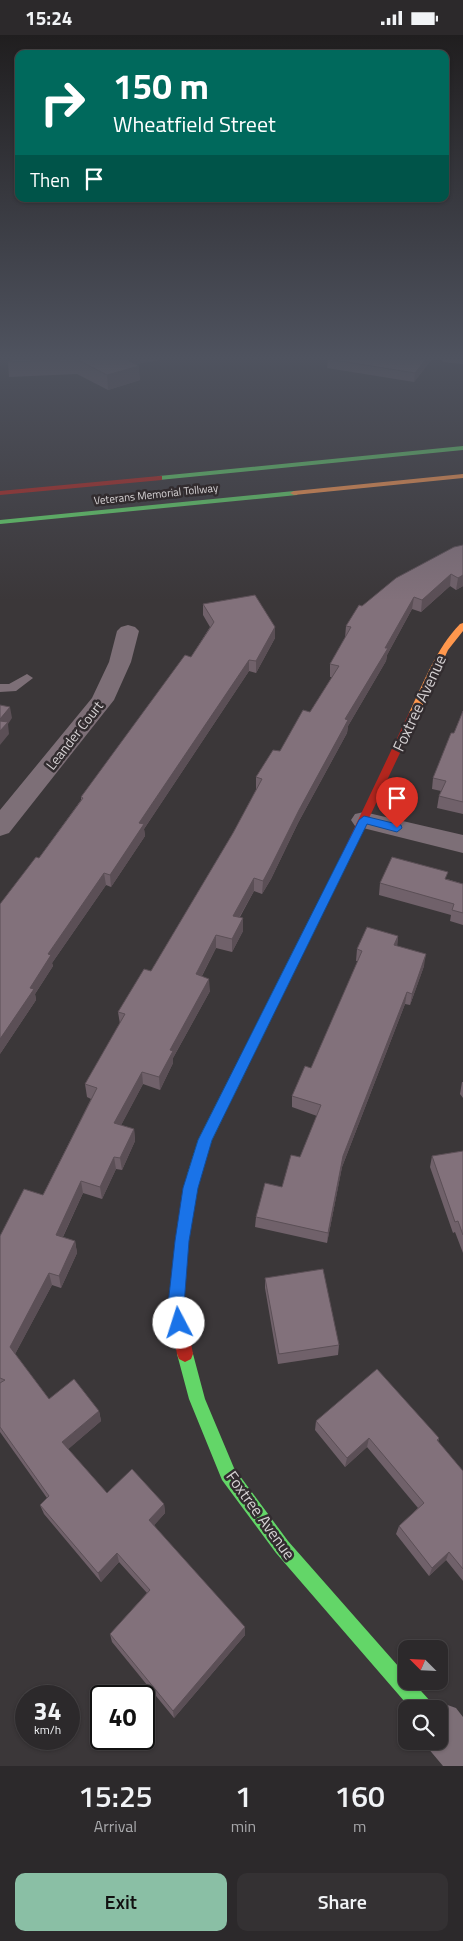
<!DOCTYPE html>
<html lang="en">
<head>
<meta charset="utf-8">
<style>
	body { margin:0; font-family:"Titillium Web",sans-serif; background:#343133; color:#f1f3f6; height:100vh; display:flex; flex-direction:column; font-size:19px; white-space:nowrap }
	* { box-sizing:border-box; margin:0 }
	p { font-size:16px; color:#a6a6a9 }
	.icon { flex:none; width:28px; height:28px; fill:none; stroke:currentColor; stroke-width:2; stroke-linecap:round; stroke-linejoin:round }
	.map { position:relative; height:1731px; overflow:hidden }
	.details { display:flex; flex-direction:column; background:#2c292b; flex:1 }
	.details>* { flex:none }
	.hud { position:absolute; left:15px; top:15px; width:434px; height:152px; border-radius:10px; box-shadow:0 1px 4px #0004,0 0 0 1px #484547; background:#00695c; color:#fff; overflow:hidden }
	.needle { width:32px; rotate:294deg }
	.controls { position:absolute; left:398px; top:1605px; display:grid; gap:10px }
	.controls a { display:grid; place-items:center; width:50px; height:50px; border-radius:10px; background:#2c292b; box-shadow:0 1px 4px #0004,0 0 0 1px #484547; font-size:25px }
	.speed { position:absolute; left:15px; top:1650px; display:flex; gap:10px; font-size:25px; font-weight:700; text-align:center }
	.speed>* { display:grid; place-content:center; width:65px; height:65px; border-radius:50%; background:#2c292b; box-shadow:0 1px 4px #0004,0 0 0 1px #484547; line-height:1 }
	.speed small { font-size:12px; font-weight:400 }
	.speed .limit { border:2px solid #111; border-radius:8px; background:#fff; color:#111 }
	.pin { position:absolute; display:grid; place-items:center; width:42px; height:42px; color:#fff; margin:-51px -21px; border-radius:50% 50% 50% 0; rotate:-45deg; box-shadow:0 0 5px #0007 }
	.pin .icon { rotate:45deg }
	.me { position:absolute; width:55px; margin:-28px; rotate:355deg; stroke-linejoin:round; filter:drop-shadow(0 0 4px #0008) }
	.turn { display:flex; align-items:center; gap:18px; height:105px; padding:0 15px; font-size:22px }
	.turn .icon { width:65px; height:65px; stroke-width:2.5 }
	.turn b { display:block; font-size:35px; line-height:42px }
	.then { display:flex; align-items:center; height:48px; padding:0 15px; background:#0003; gap:10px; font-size:19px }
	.eta { display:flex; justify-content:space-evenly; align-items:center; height:85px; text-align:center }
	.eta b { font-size:30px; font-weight:600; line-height:35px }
	.action { display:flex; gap:10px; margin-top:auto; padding:10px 15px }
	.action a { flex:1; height:58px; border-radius:10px; background:#8abfa5; color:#111; font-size:20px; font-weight:600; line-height:58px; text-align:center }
	.action a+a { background:#343133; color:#f1f3f6 }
	.status { display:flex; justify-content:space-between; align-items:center; height:35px; padding:0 25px; background:#2c292b; direction:ltr }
	.status svg { height:14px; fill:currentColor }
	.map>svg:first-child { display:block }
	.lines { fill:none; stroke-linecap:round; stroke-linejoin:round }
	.lane { fill:#7d6f77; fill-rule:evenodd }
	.street { fill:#7d6f77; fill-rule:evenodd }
	.fast { fill:#63d668; fill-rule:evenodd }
	.slow { fill:#ff974d; fill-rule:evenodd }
	.jam { fill:#b3261e; fill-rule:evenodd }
	.wall { fill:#70616a }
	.shaded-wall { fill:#5b4f56 }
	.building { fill:#82717b; stroke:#5b4f56 }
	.route { fill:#1a73e8; stroke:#114b97 }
	.labels { text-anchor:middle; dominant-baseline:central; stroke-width:5; stroke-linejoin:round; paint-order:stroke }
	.far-street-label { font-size:11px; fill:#d5d1d3; stroke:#322c2f }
	.street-label { font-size:14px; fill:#d5d1d3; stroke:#322c2f }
	.near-street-label { font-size:16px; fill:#d5d1d3; stroke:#322c2f }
</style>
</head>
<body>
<div class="status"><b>15:24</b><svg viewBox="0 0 49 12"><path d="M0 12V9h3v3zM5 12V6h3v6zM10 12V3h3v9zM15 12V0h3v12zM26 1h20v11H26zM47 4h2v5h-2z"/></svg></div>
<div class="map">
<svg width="463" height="1731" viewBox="0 0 463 1731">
	<rect width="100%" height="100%" fill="#3b3739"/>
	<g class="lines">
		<path class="lane" d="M 27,639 L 33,643 L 16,656 L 0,657 L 0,649 L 9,649 Z"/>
		<path class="street" d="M 441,324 L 463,324 L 463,329 L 443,327 Z
			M 128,590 L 135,592 L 139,596 L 131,627 L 114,665 L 9,798 L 0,801 L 0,775 L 92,663 L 109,627 L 117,596 L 121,592 Z
			M 364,777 L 463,800 L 463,818 L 355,791 L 351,785 L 355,779 Z
			M 439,1667 L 456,1673 L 463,1682 L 463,1731 L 443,1731 L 422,1706 L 439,1706 L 439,1674 L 422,1674 Z"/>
		<path class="fast" d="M 463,411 L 463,415 L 159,445 L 155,443 L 159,441 Z
			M 294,456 L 298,458 L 297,460 L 0,489 L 0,485 Z
			M 345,819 L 350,823 L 212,1105 L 199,1144 L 194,1146 L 189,1144 L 187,1140 L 198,1105 L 340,823 Z
			M 185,1311 L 191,1314 L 193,1319 L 205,1364 L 234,1433 L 288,1506 L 406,1640 L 406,1646 L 412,1646 L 431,1667 L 433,1674 L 411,1674 L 276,1518 L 222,1445 L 189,1364 L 177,1319 L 179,1314 Z"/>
		<path class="slow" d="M 463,439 L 463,443 L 294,460 L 290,458 L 294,456 Z
			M 463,588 L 463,596 L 448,615 L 419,678 L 417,680 L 411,680 L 409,678 C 424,647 436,614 460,589 Z"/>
		<path class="jam" d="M 159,441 L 162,441 L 162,445 L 0,460 L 0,456 Z
			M 414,675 L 419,678 L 350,823 L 349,826 L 341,826 L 340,823 L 409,678 Z
			M 194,1134 L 199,1136 L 201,1140 L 197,1153 L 189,1206 L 184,1270 L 193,1319 L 191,1324 L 185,1327 L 179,1324 L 177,1319 L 168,1270 L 175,1206 L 183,1153 L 189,1136 Z"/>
	</g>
	<path class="wall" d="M 13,324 L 160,324 L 160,325 L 136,329 L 140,345 L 108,355 L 77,339 L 9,342 L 8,327 Z
		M 328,324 L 432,324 L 414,347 L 327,333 Z
		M 454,512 L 463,551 L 456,555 L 450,551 L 421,577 L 412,574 L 387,620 L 386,626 L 348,691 L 347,698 L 298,788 L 271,844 L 262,859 L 254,856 L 240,882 L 243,896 L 232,917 L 216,913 L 202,941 L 210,956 L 173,1023 L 173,1028 L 160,1055 L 143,1049 L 121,1090 L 134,1094 L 135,1106 L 122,1135 L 116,1134 L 102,1164 L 83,1158 L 63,1202 L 75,1206 L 77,1218 L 61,1253 L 52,1250 L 15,1319 L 49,1364 L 99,1376 L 101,1386 L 68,1414 L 107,1458 L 164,1469 L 165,1478 L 154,1490 L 245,1600 L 174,1683 L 112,1607 L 110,1599 L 147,1558 L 119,1527 L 101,1547 L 44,1479 L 40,1470 L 47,1463 L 0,1397 L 0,1201 L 43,1160 L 91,1064 L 87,1062 L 85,1049 L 120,989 L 118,977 L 151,936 L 233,798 L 256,755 L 256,742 L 280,716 L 310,677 L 332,642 L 330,642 L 330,629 L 345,603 L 346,591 L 362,571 Z
		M 203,569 L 275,603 L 256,638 L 249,636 L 144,794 L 145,801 L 111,852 L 106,850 L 52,928 L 53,931 L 35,959 L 36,965 L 0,1019 L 39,823 L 81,765 L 81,762 L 191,622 L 210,592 L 203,580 Z
		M 463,676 L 463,779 L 437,773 L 439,761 L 441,756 L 432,754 L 433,743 L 454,698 Z
		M 447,844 L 463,849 L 463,890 L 450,886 L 451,880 L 379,860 L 380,848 Z
		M 398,901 L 397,911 L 424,931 L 410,970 L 405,969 L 342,1132 L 327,1208 L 255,1192 L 256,1182 L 282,1152 L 300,1122 L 317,1081 L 292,1072 L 292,1061 L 311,1033 L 358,926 L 356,926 L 357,914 Z
		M 462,1047 L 463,1047 L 463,1063 L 460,1059 Z
		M 463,1116 L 463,1218 L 455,1197 L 453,1198 L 430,1132 L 432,1121 Z
		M 265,1243 L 339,1310 L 338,1320 L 278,1329 L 265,1253 Z
		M 316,1386 L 439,1403 L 438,1407 L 463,1436 L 463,1546 L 446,1525 L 429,1541 L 396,1499 L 399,1491 L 418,1473 L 367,1412 L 345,1432 L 315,1395 Z"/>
	<path class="shaded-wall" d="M 114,324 L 160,324 L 160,325 L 115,332 Z
		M 426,324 L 432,324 L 414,347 L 415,338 Z
		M 139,331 L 140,345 L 108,355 L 107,340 Z
		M 451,539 L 450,551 L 421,577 L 422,565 Z
		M 463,540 L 463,551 L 456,555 L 458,543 Z
		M 414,562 L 412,574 L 387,620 L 386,626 L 348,691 L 347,698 L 298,788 L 271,844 L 262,859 L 263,846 L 299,775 L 345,684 Z
		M 275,592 L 275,603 L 256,638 L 256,626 Z
		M 249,625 L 249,636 L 144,794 L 145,801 L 111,852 L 110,840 L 139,788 Z
		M 10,672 L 12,683 L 8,689 L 9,699 L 0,710 L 0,684 Z
		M 104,838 L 106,850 L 52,928 L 53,931 L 35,959 L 36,965 L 0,1019 L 0,1004 L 30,953 L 48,919 Z
		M 254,843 L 254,856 L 233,893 L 233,881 Z
		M 243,883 L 243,896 L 232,917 L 232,904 Z
		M 216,900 L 216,913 L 196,952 L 196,939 Z
		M 398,901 L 397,913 L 394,910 Z
		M 426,919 L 424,931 L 410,970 L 412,959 Z
		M 209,944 L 210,956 L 173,1023 L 173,1028 L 160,1055 L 159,1042 L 170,1015 Z
		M 407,957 L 405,969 L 342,1132 L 327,1208 L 328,1198 L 343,1121 Z
		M 142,1037 L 143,1049 L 116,1100 L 114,1088 Z
		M 134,1094 L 135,1106 L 122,1135 L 120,1123 Z
		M 114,1122 L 116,1134 L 102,1164 L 100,1152 Z
		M 81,1146 L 83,1158 L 58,1212 L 56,1200 Z
		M 75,1206 L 77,1218 L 61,1253 L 59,1241 Z
		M 49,1238 L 52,1250 L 13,1323 L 10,1312 Z
		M 99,1376 L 101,1386 L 65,1417 L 62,1407 Z
		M 369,1403 L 367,1412 L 345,1432 L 347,1423 Z
		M 164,1469 L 165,1478 L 151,1494 L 149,1485 Z
		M 449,1517 L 446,1525 L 429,1541 L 432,1533 Z
		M 117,1518 L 119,1527 L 101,1547 L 98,1538 Z
		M 245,1592 L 245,1600 L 174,1683 L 173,1676 Z"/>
	<path class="building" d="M 13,324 L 126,324 L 139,331 L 107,340 L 76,324 L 8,327 Z
		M 328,324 L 426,324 L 415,338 Z
		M 463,510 L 463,540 L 458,543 L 451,539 L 422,565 L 414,562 L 385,613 L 388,613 L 345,684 L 348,685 L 299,775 L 271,831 L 263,846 L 254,843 L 233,881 L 243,883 L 232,904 L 216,900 L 196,939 L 209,944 L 170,1015 L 173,1016 L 159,1042 L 142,1037 L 114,1088 L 134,1094 L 120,1123 L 114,1122 L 100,1152 L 81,1146 L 56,1200 L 75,1206 L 59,1241 L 49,1238 L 10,1312 L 49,1364 L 74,1344 L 99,1376 L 62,1407 L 107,1458 L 132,1434 L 164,1469 L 149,1485 L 245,1592 L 173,1676 L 110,1599 L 150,1555 L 117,1518 L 98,1538 L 40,1470 L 49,1461 L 0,1392 L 0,1348 L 5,1345 L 0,1343 L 0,1201 L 24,1154 L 43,1160 L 97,1053 L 85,1049 L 125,979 L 118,977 L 144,934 L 151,936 L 233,798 L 262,744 L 256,742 L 273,715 L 280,716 L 303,675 L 310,677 L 339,631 L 330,629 L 351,592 L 346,591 L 359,570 L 362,571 L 396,543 L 454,512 Z
		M 255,560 L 275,592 L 256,626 L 249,625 L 139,788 L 144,789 L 110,840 L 104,838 L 48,919 L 51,920 L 30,953 L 34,954 L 0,1004 L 0,869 L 36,822 L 39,823 L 83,763 L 81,762 L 185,620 L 191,622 L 214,587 L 203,569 Z
		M 0,670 L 10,672 L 0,684 Z
		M 463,676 L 463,767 L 439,761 L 446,746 L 433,743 L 451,698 L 454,698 Z
		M 0,686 L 8,687 L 0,696 Z
		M 392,822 L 448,837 L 445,844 L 463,849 L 463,878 L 452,875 L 454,869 L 380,848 Z
		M 367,892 L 398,901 L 394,910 L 426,919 L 412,959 L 407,957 L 343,1121 L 328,1198 L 256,1182 L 265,1148 L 282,1152 L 291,1120 L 300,1122 L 321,1070 L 292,1061 L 305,1031 L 311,1033 L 362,916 L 357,914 Z
		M 463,1116 L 463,1200 L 458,1186 L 455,1187 L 432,1121 Z
		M 323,1234 L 339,1310 L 279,1319 L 265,1243 Z
		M 377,1334 L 439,1403 L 437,1405 L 463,1436 L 463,1534 L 449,1517 L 432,1533 L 399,1491 L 424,1468 L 369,1403 L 347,1423 L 316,1386 Z"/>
	<linearGradient id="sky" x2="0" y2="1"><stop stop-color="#201e1f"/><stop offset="0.57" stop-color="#4f535f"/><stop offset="1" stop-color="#4f535f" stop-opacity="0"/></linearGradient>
	<rect width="463" height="566" fill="url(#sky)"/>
	<path class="route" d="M 364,781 L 401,790 L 402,793 L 397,797 L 367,789 L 212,1105 L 198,1153 L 189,1206 L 184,1270 L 186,1288 L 184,1294 L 179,1296 L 173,1294 L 168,1270 L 175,1206 L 183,1153 L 198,1105 L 359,785 Z"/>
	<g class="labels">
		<g class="far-street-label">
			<text transform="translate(156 459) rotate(-6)">Veterans Memorial Tollway</text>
		</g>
		<g class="street-label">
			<text transform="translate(74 700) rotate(-52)">Leander Court</text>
		</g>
		<g class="near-street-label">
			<text transform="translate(419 668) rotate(-65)">Foxtree Avenue</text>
			<text transform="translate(261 1480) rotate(54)">Foxtree Avenue</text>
		</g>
	</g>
</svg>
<div class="controls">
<a><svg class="needle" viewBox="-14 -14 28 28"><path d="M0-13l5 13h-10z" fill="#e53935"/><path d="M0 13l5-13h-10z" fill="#a6a6a9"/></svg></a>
<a><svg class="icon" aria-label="search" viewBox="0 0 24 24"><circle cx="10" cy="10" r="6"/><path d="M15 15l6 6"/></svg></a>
</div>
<div class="speed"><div>34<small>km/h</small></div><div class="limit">40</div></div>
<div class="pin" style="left:397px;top:793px;background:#d93025"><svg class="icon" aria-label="arrive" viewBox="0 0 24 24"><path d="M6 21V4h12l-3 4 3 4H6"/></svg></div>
<svg class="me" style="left:179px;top:1288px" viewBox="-20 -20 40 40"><circle r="19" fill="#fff"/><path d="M0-13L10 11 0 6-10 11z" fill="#1a73e8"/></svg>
<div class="hud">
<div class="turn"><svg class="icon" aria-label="right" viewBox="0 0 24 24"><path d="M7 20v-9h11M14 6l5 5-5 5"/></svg><div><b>150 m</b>Wheatfield Street</div></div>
<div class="then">Then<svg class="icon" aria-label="arrive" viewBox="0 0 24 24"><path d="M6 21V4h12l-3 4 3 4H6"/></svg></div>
</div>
</div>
<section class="details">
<div class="eta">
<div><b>15:25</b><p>Arrival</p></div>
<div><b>1</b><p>min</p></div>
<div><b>160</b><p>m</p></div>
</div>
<div class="action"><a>Exit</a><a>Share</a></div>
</section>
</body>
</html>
